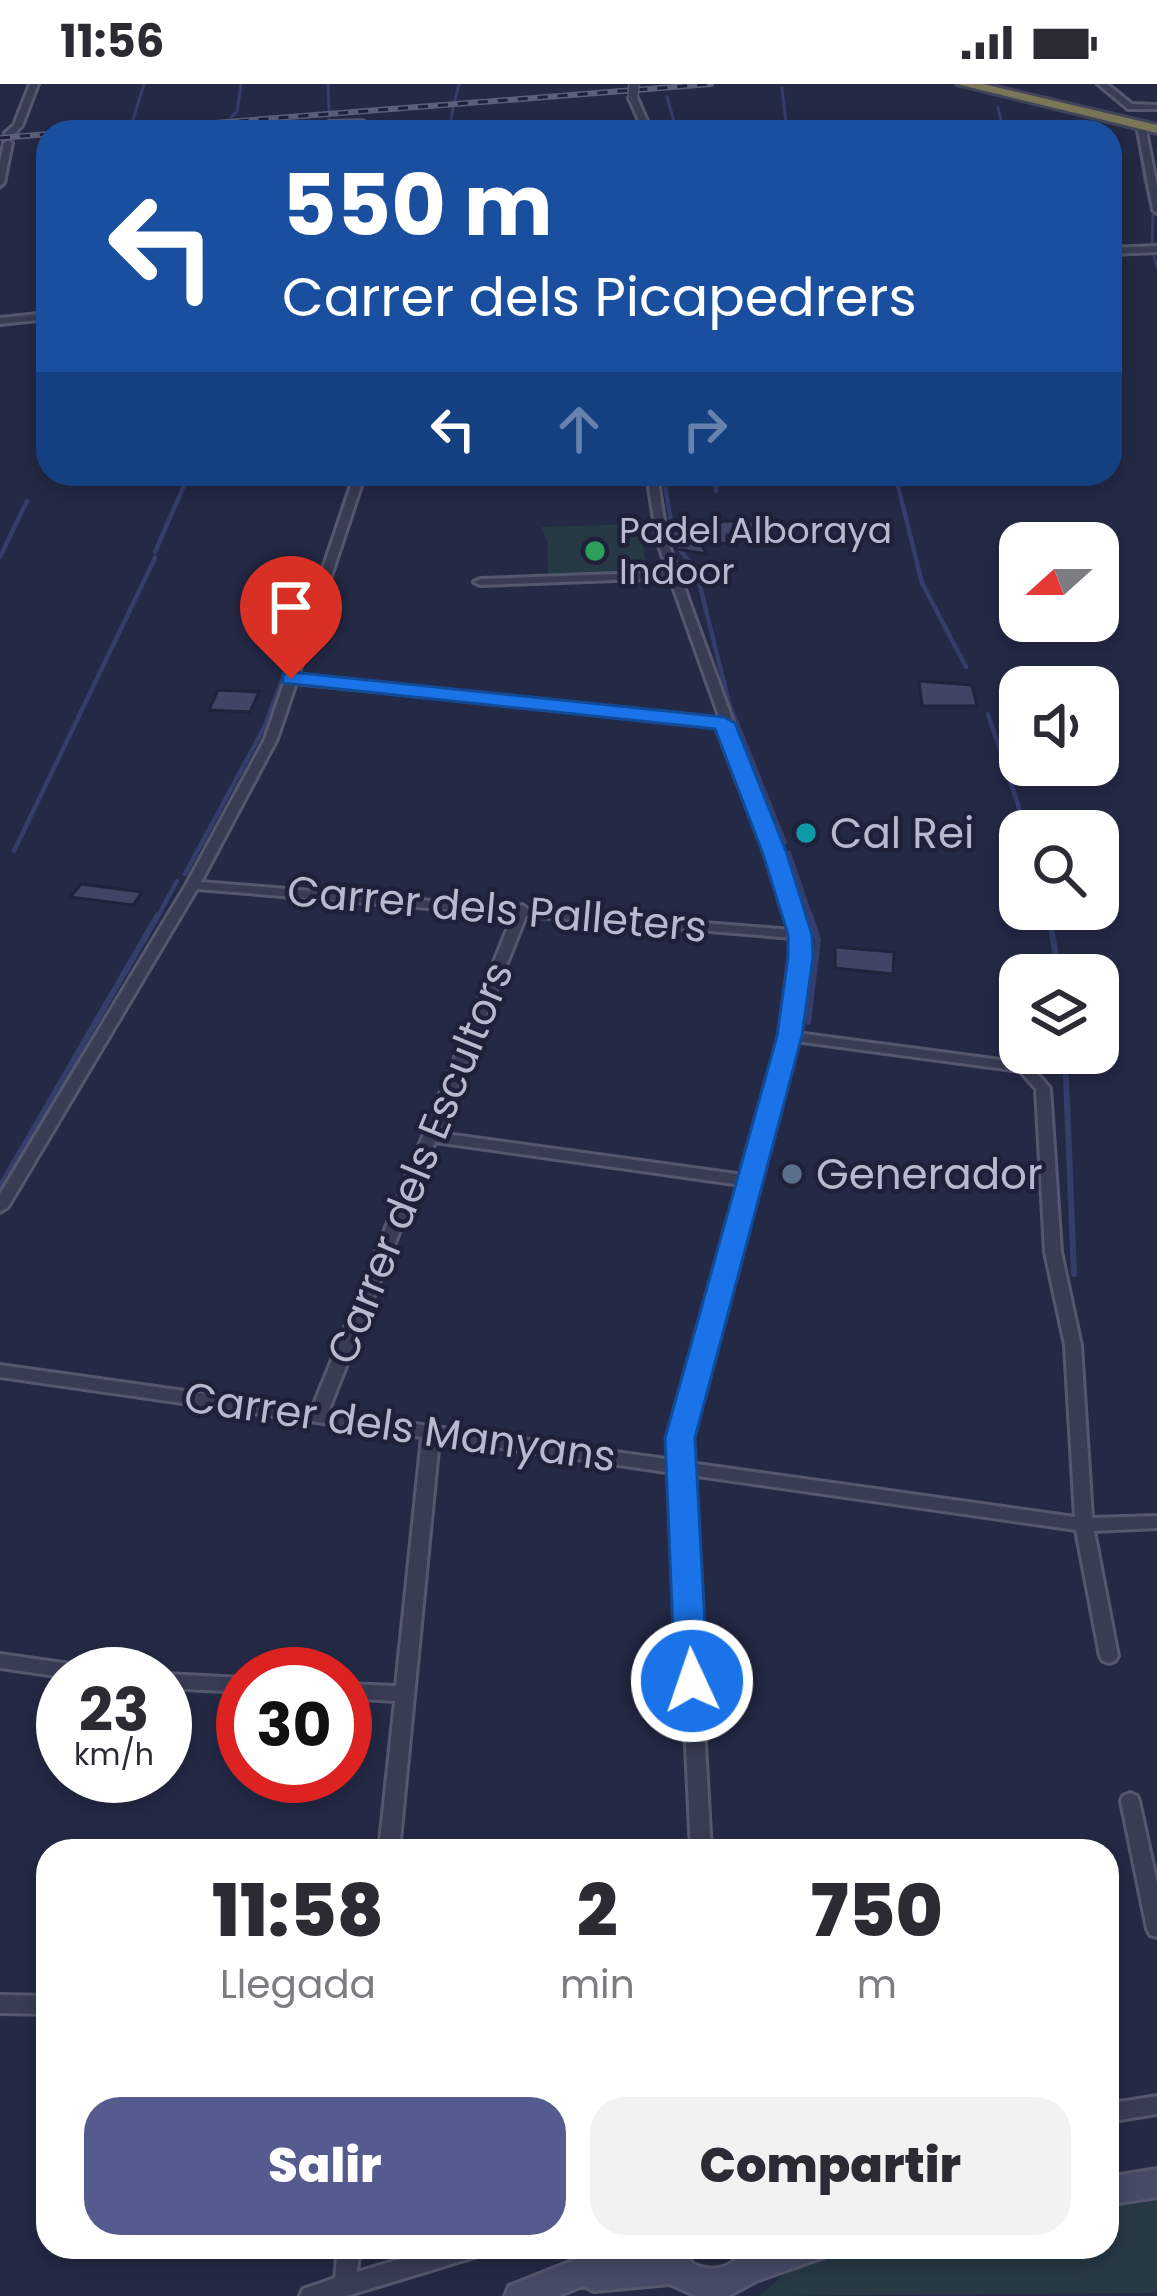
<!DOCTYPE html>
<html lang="es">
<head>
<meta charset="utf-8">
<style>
	body { margin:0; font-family:Poppins,sans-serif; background:#f2f2f3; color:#2b2b33; height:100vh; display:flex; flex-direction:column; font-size:45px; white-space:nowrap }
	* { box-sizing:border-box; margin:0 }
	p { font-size:39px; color:#7c7c81 }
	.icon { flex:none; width:66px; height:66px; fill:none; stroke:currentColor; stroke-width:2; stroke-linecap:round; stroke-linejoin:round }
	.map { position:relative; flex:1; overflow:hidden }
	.sheet { position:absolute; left:36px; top:1755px; width:1083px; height:420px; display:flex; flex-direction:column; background:#fff; border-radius:36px; box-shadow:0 6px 18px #0003 }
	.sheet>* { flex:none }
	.top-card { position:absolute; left:36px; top:36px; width:1086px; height:366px; border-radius:36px; box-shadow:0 6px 18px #0003; background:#1a4fa0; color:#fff; overflow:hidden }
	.needle { width:78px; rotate:249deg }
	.tools { position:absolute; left:999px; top:438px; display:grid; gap:24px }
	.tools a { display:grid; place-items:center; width:120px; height:120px; border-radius:24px; background:#fff; box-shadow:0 6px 18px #0003; font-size:60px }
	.speed { position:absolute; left:36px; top:1563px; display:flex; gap:24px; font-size:60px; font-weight:700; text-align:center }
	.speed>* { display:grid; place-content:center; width:156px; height:156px; border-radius:50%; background:#fff; box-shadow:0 6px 18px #0003; line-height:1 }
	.speed small { font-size:30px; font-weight:400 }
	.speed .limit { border:18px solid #d22; background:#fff; color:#111 }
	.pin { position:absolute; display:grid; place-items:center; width:102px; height:102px; color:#fff; margin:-123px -51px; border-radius:50% 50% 50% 0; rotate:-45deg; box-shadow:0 0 12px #0007 }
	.pin .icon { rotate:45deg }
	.me { position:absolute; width:132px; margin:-66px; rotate:357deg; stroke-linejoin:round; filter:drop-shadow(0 0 9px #0008) }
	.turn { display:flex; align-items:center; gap:42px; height:252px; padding:0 48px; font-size:54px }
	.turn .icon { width:156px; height:156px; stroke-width:2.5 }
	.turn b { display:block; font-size:84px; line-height:102px }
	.lanes { display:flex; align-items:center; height:114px; padding:0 48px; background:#0003; justify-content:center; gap:60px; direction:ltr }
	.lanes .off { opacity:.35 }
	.eta { display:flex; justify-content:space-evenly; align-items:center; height:204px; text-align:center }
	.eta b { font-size:72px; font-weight:800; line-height:84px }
	.button { display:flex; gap:24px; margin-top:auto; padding:24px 48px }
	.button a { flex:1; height:138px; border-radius:36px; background:#565b8f; color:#fff; font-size:48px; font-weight:800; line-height:138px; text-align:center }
	.button a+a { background:#f2f2f3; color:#2b2b33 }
	.status { display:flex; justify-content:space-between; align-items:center; height:84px; padding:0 60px; background:#fff; direction:ltr }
	.status svg { height:33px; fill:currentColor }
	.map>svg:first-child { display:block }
	.green { fill:#273945 }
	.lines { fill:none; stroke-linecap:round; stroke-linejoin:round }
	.stream-far2 { stroke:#353d6b; stroke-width:3 }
	.stream-far1 { stroke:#353d6b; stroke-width:4.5 }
	.stream { stroke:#353d6b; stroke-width:6 }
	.building { fill:#414565; stroke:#20233b; stroke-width:3 }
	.street-casing { stroke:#55576e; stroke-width:6 }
	.secondary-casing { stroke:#55576e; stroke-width:6 }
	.highway-casing { stroke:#41445b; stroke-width:6 }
	.street { fill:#393d54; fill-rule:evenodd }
	.secondary { fill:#474a67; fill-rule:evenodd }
	.highway { fill:#7a7656; fill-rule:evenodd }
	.rail-casing { stroke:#5b5f7b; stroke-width:6 }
	.rail { stroke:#1e2139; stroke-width:3; stroke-dasharray:10; stroke-linecap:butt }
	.street-bridge-casing { stroke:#55576e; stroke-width:12; stroke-linecap:butt }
	.street-bridge { stroke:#393d54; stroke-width:9 }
	.route { fill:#1a73e8; stroke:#114b97; stroke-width:3 }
	.leisure-dot { fill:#2e9e5b; stroke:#1e2139; stroke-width:4.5 }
	.culture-dot { fill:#0f9aa8; stroke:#1e2139; stroke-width:4.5 }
	.service-dot { fill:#5c6f8a; stroke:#1e2139; stroke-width:4.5 }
	.labels { text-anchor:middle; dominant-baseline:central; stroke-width:9; stroke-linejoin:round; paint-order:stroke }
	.far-poi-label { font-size:36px; fill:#b7b9cd; stroke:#1e2139; text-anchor:start }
	.poi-label { font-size:42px; fill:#b7b9cd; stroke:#1e2139; text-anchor:start }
	.street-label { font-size:42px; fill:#b7b9cd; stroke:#1e2139 }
</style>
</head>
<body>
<div class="status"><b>11:56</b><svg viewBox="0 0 49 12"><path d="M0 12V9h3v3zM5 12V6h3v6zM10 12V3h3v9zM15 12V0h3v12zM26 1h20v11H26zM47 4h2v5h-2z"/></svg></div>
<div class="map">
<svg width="1157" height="2212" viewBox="0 0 1157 2212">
	<rect width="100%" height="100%" fill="#242945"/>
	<path class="green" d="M 638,440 L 648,488 L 548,491 L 547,457 L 541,443 Z
		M 1157,2112 L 1157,2209 L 759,2212 L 797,2179 L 851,2163 L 1107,2163 L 1107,2120 Z"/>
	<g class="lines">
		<path class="stream-far2" d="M 328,0 L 329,26
			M 782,4 L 787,48
			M 667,13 L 677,48
			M 455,16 L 459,0
			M 998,24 L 1004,48
			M 231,33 L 237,28 L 241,0
			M 329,33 L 329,39
			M 132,39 L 144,0
			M 224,48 L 226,41
			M 449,48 L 453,24
			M 1140,64 L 1145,99
			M 1146,103 L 1153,128 L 1152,163
			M 0,105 L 12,58
			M 1153,168 L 1157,183"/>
		<path class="stream-far1" d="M 663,390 L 672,443
			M 895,390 L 922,499 L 966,583
			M 716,407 L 717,390
			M 331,461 L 353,390
			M 680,466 L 696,486 L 729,619 L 785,759
			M 155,468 L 189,390
			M 0,473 L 27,417
			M 988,630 L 1022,733
			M 14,767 L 155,474
			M 789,769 L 811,834
			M 185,790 L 264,644 L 314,511
			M 1048,825 L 1050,834
			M 157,834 L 177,797"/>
		<path class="stream" d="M 1049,831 L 1059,891
			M 808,938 L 818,856 L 810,831
			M 1065,969 L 1074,1190
			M 0,1103 L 158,831"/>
	</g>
	<path class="building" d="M 726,437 L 760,437 L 760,450 L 727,451 L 727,459 L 702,461 L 706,470 L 677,465 L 671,452 L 670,448 Z
		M 919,597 L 972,601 L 977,622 L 922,622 Z
		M 218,606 L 259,608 L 250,628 L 209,626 Z
		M 81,800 L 119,805 L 142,808 L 133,821 L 70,813 Z
		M 835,863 L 894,868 L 893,890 L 835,884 Z"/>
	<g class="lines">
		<defs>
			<path id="street" d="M 30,0 L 38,0 L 22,42 L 11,53 L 5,53 L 5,49 L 14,41 Z
				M 1098,0 L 1107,0 L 1132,20 L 1157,21 L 1157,25 L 1128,25 Z
				M 633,12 L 637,14 L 652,48 L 644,48 L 629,14 Z
				M 362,37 L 366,39 L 365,41 L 336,42 L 335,48 L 327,48 L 329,38 Z
				M 1142,45 L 1146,47 L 1157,103 L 1157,129 L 1153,126 L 1138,47 Z
				M 8,56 L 12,59 L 4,99 L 0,102 L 0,78 L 4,59 Z
				M 1157,162 L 1157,168 L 1110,170 L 1110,164 Z
				M 48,229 L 48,235 L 0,240 L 0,234 Z
				M 355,390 L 365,390 L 298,592 L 720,635 L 670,494 L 480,501 L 474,498 L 480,495 L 668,488 L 657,456 L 647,390 L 657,390 L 667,456 L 781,770 L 807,851 L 808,873 L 797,949 L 1024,979 L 1029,980 L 1050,1004 L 1061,1168 L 1081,1261 L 1092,1434 L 1157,1432 L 1157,1444 L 1094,1447 L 1118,1572 L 1115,1577 L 1109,1579 L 1103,1577 L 1100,1572 L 1076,1446 L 690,1391 L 711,1767 L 691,1767 L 673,1389 L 439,1355 L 399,1767 L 379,1767 L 395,1617 L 345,1614 L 345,1600 L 396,1602 L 422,1353 L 0,1293 L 0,1281 L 312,1325 L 513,831 L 197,805 L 8,1123 L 0,1128 L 0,1110 L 186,801 L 265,655 ZM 296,599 L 723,643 L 769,770 L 792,846 L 528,825 L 522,821 L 516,824 L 201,798 L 277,655 ZM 526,832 L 793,854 C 797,929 764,1019 744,1091 L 439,1049 ZM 795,957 L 1020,987 L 1036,1005 L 1045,1168 L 1065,1261 L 1075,1433 L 690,1379 L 688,1354 ZM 435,1058 L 741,1101 L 672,1354 L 673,1376 L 328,1328 Z
				M 0,1570 L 91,1583 L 97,1585 L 100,1590 L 63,1590 L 63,1593 L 0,1584 Z
				M 165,1590 L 243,1594 L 243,1608 L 165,1604 Z
				M 1130,1709 L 1137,1712 L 1139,1717 L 1157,1799 L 1157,1853 L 1150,1851 L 1147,1845 L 1121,1717 L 1123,1712 Z
				M 0,1911 L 48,1912 L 48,1930 L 0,1929 Z
				M 1157,2012 L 1157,2030 L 1107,2038 L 1107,2020 Z
				M 338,2163 L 360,2163 L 357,2188 L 440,2163 L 486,2163 L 483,2170 L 475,2173 L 346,2212 L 300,2212 L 303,2205 L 335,2194 Z"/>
			<path id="secondary" d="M 1157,2085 L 1157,2113 L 1107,2121 L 1107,2093 Z
				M 607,2163 L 681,2163 L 693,2180 C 714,2189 734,2185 744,2163 L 828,2163 L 824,2173 L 756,2197 L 728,2212 L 696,2212 L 670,2200 L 594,2207 L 583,2202 L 557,2212 L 505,2212 L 509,2202 Z"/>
			<path id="highway" d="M 957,0 L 983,0 L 1157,41 L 1157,49 Z"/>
		</defs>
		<use href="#street" class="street-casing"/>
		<use href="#secondary" class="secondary-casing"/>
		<use href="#highway" class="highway-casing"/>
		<use href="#street" class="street"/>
		<use href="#secondary" class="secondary"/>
		<use href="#highway" class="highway"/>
		<defs>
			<path id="rail" d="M 73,48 L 116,45
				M 99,48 L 711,0
				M 0,54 L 48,50"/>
		</defs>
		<use href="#rail" class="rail-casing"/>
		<use href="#rail" class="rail"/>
		<defs>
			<path id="street-bridge" d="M 633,14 L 634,0"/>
		</defs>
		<use href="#street-bridge" class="street-bridge-casing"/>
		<use href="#street-bridge" class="street-bridge"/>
	</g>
	<path class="route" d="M 291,588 L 724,633 L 735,639 L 787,770 L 812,851 L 813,873 L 802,952 L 695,1354 L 708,1597 L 703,1606 L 680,1606 L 675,1597 L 665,1354 L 777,952 L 788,873 L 788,851 L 763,770 L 715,645 L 283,599 L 283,590 Z"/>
	<circle class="leisure-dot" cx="595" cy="467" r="12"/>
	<circle class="culture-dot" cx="806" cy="749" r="12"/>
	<circle class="service-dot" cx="792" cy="1090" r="12"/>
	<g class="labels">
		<g class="far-poi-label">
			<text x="619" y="446">Padel Alboraya<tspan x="619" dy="41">Indoor</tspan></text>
		</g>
		<g class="poi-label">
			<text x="830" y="749">Cal Rei</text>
			<text x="816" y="1090">Generador</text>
		</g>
		<g class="street-label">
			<text transform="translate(497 825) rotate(5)">Carrer dels Palleters</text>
			<text transform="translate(420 1079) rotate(-68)">Carrer dels Escultors</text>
			<text transform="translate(400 1343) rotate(8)">Carrer dels Manyans</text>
		</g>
	</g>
</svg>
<div class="tools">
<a><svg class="needle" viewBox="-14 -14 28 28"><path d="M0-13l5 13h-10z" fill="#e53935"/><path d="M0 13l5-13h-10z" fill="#7c7c81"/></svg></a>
<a><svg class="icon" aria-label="sound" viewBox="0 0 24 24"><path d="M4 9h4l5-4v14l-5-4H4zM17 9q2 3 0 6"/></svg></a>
<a><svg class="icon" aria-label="search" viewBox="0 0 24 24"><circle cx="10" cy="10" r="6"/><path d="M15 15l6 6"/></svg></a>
<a><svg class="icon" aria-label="layers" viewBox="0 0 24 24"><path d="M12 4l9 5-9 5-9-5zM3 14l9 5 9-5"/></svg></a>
</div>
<div class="speed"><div>23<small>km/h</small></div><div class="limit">30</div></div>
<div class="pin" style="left:291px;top:595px;background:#d93025"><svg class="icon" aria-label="arrive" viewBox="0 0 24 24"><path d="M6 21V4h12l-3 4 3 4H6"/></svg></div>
<svg class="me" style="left:692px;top:1597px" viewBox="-20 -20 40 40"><circle r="17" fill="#1a73e8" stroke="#fff" stroke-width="3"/><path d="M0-11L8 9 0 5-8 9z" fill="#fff"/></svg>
<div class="top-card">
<div class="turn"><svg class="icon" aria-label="left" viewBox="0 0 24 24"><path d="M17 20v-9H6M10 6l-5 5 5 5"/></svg><div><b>550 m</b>Carrer dels Picapedrers</div></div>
<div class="lanes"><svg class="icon" aria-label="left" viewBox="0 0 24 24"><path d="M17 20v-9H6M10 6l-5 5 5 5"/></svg><svg class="icon off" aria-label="ahead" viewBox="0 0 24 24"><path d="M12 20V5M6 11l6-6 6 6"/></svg><svg class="icon off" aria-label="right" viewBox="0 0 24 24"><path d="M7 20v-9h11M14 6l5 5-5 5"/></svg></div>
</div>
<section class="sheet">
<div class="eta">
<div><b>11:58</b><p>Llegada</p></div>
<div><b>2</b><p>min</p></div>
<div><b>750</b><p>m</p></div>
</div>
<div class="button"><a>Salir</a><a>Compartir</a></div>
</section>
</div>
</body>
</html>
